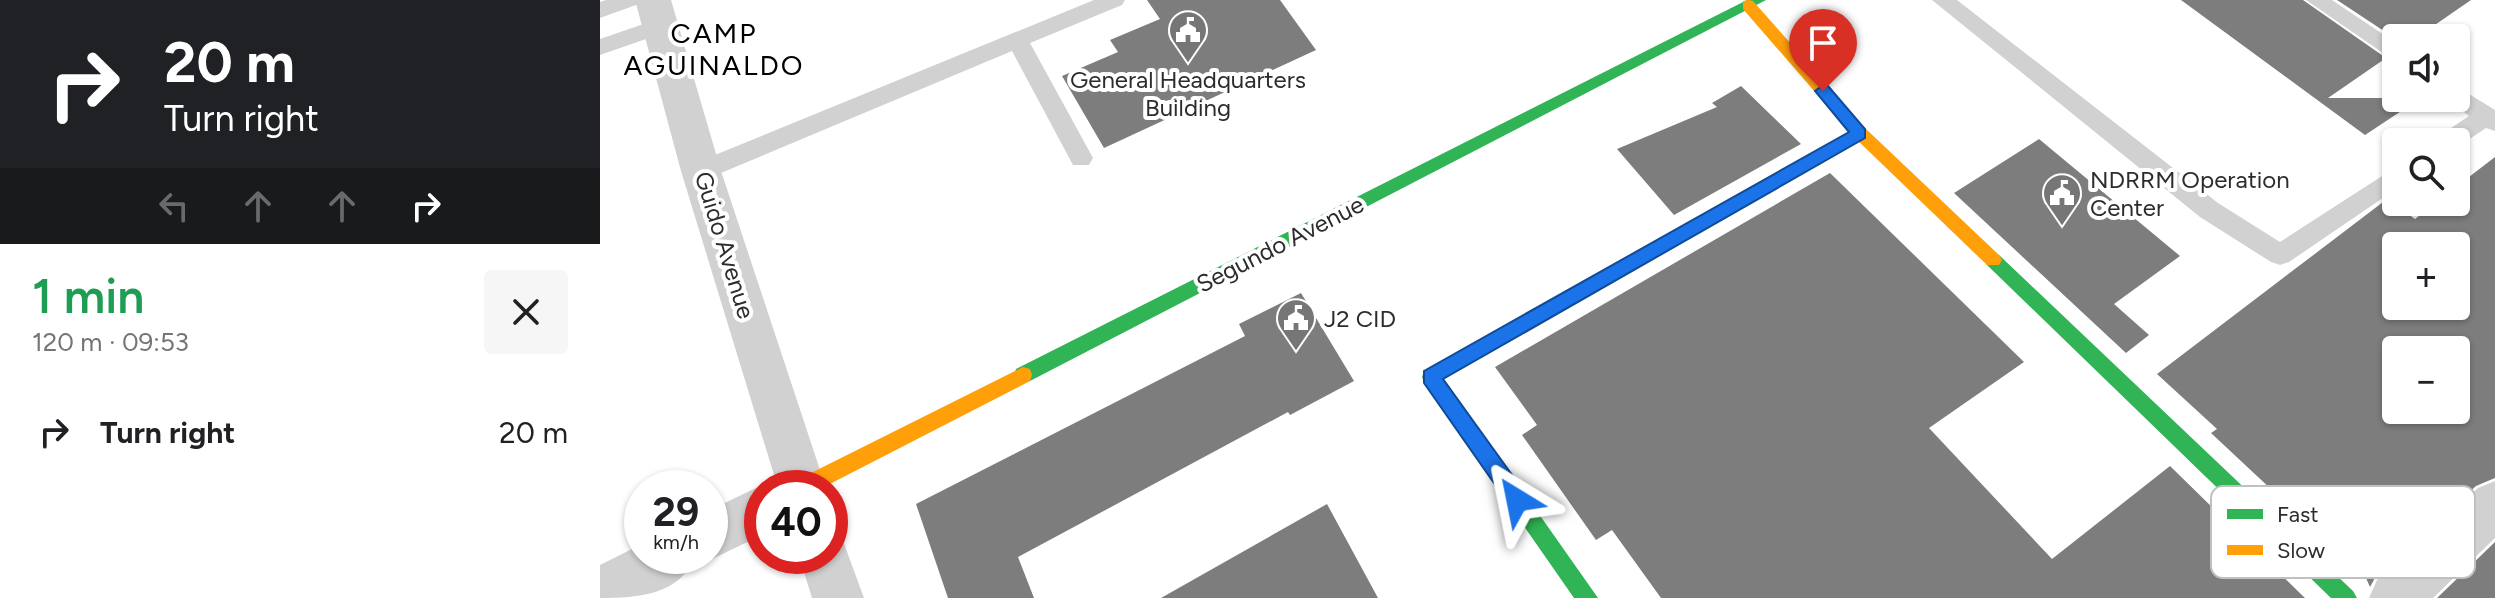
<!DOCTYPE html>
<html lang="en">
<head>
<meta charset="utf-8">
<style>
	body { margin:0; font-family:Figtree,sans-serif; background:#f6f6f6; color:#202124; height:100vh; display:flex; flex-direction:column; font-size:30px; white-space:nowrap }
	* { box-sizing:border-box; margin:0 }
	p { font-size:26px; color:#757577 }
	.icon { flex:none; width:44px; height:44px; fill:none; stroke:currentColor; stroke-width:2; stroke-linecap:round; stroke-linejoin:round }
	.map { position:relative; flex:1; overflow:hidden }
	.side { display:flex; flex-direction:column; background:#fff; width:600px }
	.side>* { flex:none }
	.hud { background:#202124; color:#fff; overflow:hidden }
	.fabs { position:absolute; left:1782px; top:24px; display:grid; gap:16px }
	.fabs a { display:grid; place-items:center; width:88px; height:88px; border-radius:8px; background:#fff; box-shadow:0 2px 6px #0004; font-size:40px }
	.speed { position:absolute; left:24px; top:470px; display:flex; gap:16px; font-size:40px; font-weight:700; text-align:center }
	.speed>* { display:grid; place-content:center; width:104px; height:104px; border-radius:50%; background:#fff; box-shadow:0 2px 6px #0004; line-height:1 }
	.speed small { font-size:20px; font-weight:400 }
	.speed .limit { border:12px solid #d22; background:#fff; color:#111 }
	.pin { position:absolute; display:grid; place-items:center; width:68px; height:68px; color:#fff; margin:-82px -34px; border-radius:50% 50% 50% 0; rotate:-45deg; box-shadow:0 0 8px #0007 }
	.pin .icon { rotate:45deg }
	.me { position:absolute; width:88px; margin:-44px; rotate:325deg; stroke-linejoin:round; filter:drop-shadow(0 0 6px #0008) }
	.turn { display:flex; align-items:center; gap:28px; height:168px; padding:0 32px; font-size:36px }
	.turn .icon { width:104px; height:104px; stroke-width:2.5 }
	.turn b { display:block; font-size:56px; line-height:68px }
	.lanes { display:flex; align-items:center; height:76px; padding:0 32px; background:#0003; justify-content:center; gap:40px; direction:ltr }
	.lanes .off { opacity:.35 }
	.round { display:grid; place-items:center; flex:none; width:84px; height:84px; border-radius:8px; background:#f6f6f6 }
	.summary { display:flex; align-items:center; justify-content:space-between; height:136px; padding:0 32px }
	h1 { font-size:48px; font-weight:600; line-height:60px; color:#1e9e55 }
	ul { padding:0; list-style:none }
	li { display:flex; align-items:center; gap:24px; height:104px; padding:0 32px }
	li div { flex:1 }
	li b { display:block; font-size:30px }
	li em { font-style:normal }
	main { display:flex; flex:1; min-height:0 }
	.map>svg:first-child { display:block }
	.building { fill:#7d7d7d; fill-rule:evenodd }
	.lines { fill:none; stroke-linecap:round; stroke-linejoin:round }
	.lane { fill:#d1d1d1; fill-rule:evenodd }
	.street { fill:#d1d1d1; fill-rule:evenodd }
	.fast { fill:#30b455; fill-rule:evenodd }
	.slow { fill:#ff9f0a; fill-rule:evenodd }
	.route { fill:#1a73e8; stroke:#114b97; stroke-width:2 }
	.labels { text-anchor:middle; dominant-baseline:central; stroke-width:8; stroke-linejoin:round; paint-order:stroke }
	.poi-label { font-size:24px; fill:#2c2c2c; stroke:#fff; text-anchor:start }
	.street-label { font-size:24px; fill:#2c2c2c; stroke:#fff }
	.quarter-label { font-size:28px; letter-spacing:2px; fill:#000; stroke:#fff }
	.key { fill:#fff; stroke:#c0c0c0; stroke-width:2 }
	.key-label { font-size:22px; fill:#2c2c2c }
</style>
</head>
<body>
<main>
<section class="side">
<div class="hud">
<div class="turn"><svg class="icon" aria-label="right" viewBox="0 0 24 24"><path d="M7 20v-9h11M14 6l5 5-5 5"/></svg><div><b>20 m</b>Turn right</div></div>
<div class="lanes"><svg class="icon off" aria-label="left" viewBox="0 0 24 24"><path d="M17 20v-9H6M10 6l-5 5 5 5"/></svg><svg class="icon off" aria-label="ahead" viewBox="0 0 24 24"><path d="M12 20V5M6 11l6-6 6 6"/></svg><svg class="icon off" aria-label="ahead" viewBox="0 0 24 24"><path d="M12 20V5M6 11l6-6 6 6"/></svg><svg class="icon" aria-label="right" viewBox="0 0 24 24"><path d="M7 20v-9h11M14 6l5 5-5 5"/></svg></div>
</div>
<div class="summary"><div><h1>1 min</h1><p>120 m · 09:53</p></div><a class="round"><svg class="icon" aria-label="close" viewBox="0 0 24 24"><path d="M6 6l12 12M18 6L6 18"/></svg></a></div>
<ul>
<li><svg class="icon" aria-label="right" viewBox="0 0 24 24"><path d="M7 20v-9h11M14 6l5 5-5 5"/></svg><div><b>Turn right</b></div><em>20 m</em></li>
</ul>
</section>
<div class="map">
<svg width="1895" height="598" viewBox="0 0 1895 598">
	<rect width="100%" height="100%" fill="#fff"/>
	<path class="building" d="M 547,0 L 680,0 L 716,50 L 504,148 L 462,76 L 518,52 L 510,40 L 560,19 Z
		M 1581,0 L 1703,0 L 1786,58 L 1728,98 L 1821,98 L 1765,135 Z
		M 1737,0 L 1871,0 L 1816,38 L 1796,39 Z
		M 1141,86 L 1201,144 L 1074,215 L 1017,149 L 1117,107 L 1112,103 Z
		M 1439,139 L 1580,256 L 1514,304 L 1549,335 L 1526,353 L 1354,193 Z
		M 1895,157 L 1895,478 L 1876,486 L 1775,578 L 1770,587 L 1766,578 L 1611,433 L 1617,429 L 1557,374 L 1787,199 L 1815,219 L 1837,202 L 1856,202 L 1856,187 ZM 1796,246 L 1856,246 L 1856,306 L 1796,306 ZM 1796,350 L 1856,350 L 1856,410 L 1796,410 Z
		M 1230,173 L 1424,362 L 1329,428 L 1452,559 L 1570,466 L 1705,598 L 1061,598 L 1012,530 L 996,540 L 922,435 L 937,425 L 895,367 Z
		M 701,293 L 754,381 L 690,415 L 688,412 L 418,557 L 434,598 L 348,598 L 316,504 L 645,336 L 639,324 Z
		M 727,504 L 778,598 L 561,598 Z
		M 1895,542 L 1895,598 L 1837,598 Z"/>
	<g class="lines">
		<path class="lane" d="M 6,0 L 39,0 L 36,5 L 0,18 L 0,2 Z
			M 494,0 L 525,0 L 522,5 L 430,43 L 493,158 L 489,165 L 473,165 L 412,51 L 109,178 L 93,178 L 89,171 L 93,164 Z
			M 1332,0 L 1357,0 L 1618,203 L 1680,242 L 1796,167 L 1796,189 L 1689,262 L 1680,265 L 1671,262 L 1600,217 Z
			M 1706,0 L 1732,0 L 1796,43 L 1796,62 Z
			M 61,18 L 72,26 L 69,31 L 0,55 L 0,39 Z
			M 1856,86 L 1895,110 L 1895,131 L 1886,128 L 1856,148 L 1856,142 L 1835,142 L 1839,136 L 1869,116 L 1846,98 L 1856,98 Z"/>
		<path class="street" d="M 35,0 L 71,0 L 121,171 L 226,488 L 178,488 L 81,171 Z
			M 1895,481 L 1895,538 L 1833,598 L 1769,598 L 1777,580 L 1878,488 Z
			M 162,485 L 169,488 L 162,488 L 162,535 L 110,560 L 99,556 L 110,556 L 110,510 Z
			M 230,534 L 242,538 L 264,598 L 212,598 L 199,556 L 230,556 Z
			M 42,544 L 42,556 L 96,556 C 80,595 38,598 0,598 L 0,565 Z"/>
		<path class="fast" d="M 1147,0 L 1166,0 L 430,381 L 423,383 L 416,381 L 414,375 L 416,369 Z
			M 1260,127 L 1266,129 L 1268,133 L 1266,137 L 844,379 L 998,598 L 974,598 L 824,383 L 822,377 L 824,371 Z
			M 1393,253 L 1399,255 L 1753,591 L 1757,598 L 1731,598 L 1387,265 L 1384,260 L 1387,255 Z"/>
		<path class="slow" d="M 1149,0 L 1153,1 L 1266,129 L 1399,255 L 1402,260 L 1399,265 L 1387,265 L 1254,137 L 1143,9 L 1143,1 Z
			M 423,367 L 430,369 L 432,375 L 430,381 L 222,488 L 192,488 L 195,481 Z"/>
	</g>
	<path class="route" d="M 1223,85 L 1228,86 L 1265,129 L 1265,138 L 843,379 L 925,493 L 928,500 L 925,506 L 917,509 L 910,506 L 824,383 L 824,371 L 1249,132 L 1215,91 Z"/>
	<defs>
		<symbol id="civic-pin" viewBox="-11 -11 22 30"><path d="M0 17L-7.5 6A9.5 9.5 0 1 1 7.5 6Z" fill="#767676" stroke="#fff"/><path d="M-.6-6.5H3V-4.5H.6V-3L4-1V1h2V6H-6V1h2V-1L-.6-3ZM-1.2 2.5V6h2.4V2.5Z" fill="#fff"/></symbol>
	</defs>
	<g fill-rule="evenodd">
		<use href="#civic-pin" x="566" y="8" width="44" height="60"/>
		<use href="#civic-pin" x="1440" y="171" width="44" height="60"/>
		<use href="#civic-pin" x="674" y="296" width="44" height="60"/>
	</g>
	<g class="labels">
		<g class="poi-label">
			<text x="588" y="79" text-anchor="middle">General Headquarters<tspan x="588" dy="28">Building</tspan></text>
			<text x="1490" y="179">NDRRM Operation<tspan x="1490" dy="28">Center</tspan></text>
			<text x="724" y="318">J2 CID</text>
		</g>
		<g class="street-label">
			<text transform="translate(680 244) rotate(-27)">Segundo Avenue</text>
			<text transform="translate(125 245) rotate(73)">Guido Avenue</text>
		</g>
		<g class="quarter-label">
			<text x="114" y="33">CAMP<tspan x="114" dy="32">AGUINALDO</tspan></text>
		</g>
	</g>
	<rect x="1611" y="486" width="264" height="92" rx="12" class="key"/>
	<rect x="1627" y="509" width="36" height="10" fill="#30b455"/>
	<rect x="1627" y="545" width="36" height="10" fill="#ff9f0a"/>
	<g class="key-label">
		<text x="1677" y="522">Fast</text>
		<text x="1677" y="558">Slow</text>
	</g>
</svg>
<div class="fabs">
<a><svg class="icon" aria-label="sound" viewBox="0 0 24 24"><path d="M4 9h4l5-4v14l-5-4H4zM17 9q2 3 0 6"/></svg></a>
<a><svg class="icon" aria-label="search" viewBox="0 0 24 24"><circle cx="10" cy="10" r="6"/><path d="M15 15l6 6"/></svg></a>
<a>+</a>
<a>−</a>
</div>
<div class="speed"><div>29<small>km/h</small></div><div class="limit">40</div></div>
<div class="pin" style="left:1223px;top:91px;background:#d93025"><svg class="icon" aria-label="arrive" viewBox="0 0 24 24"><path d="M6 21V4h12l-3 4 3 4H6"/></svg></div>
<svg class="me" style="left:917px;top:500px" viewBox="-20 -20 40 40"><path d="M0-17L14 15 0 8-14 15z" fill="#1a73e8" stroke="#fff" stroke-width="4"/></svg>
</div>
</main>
</body>
</html>
